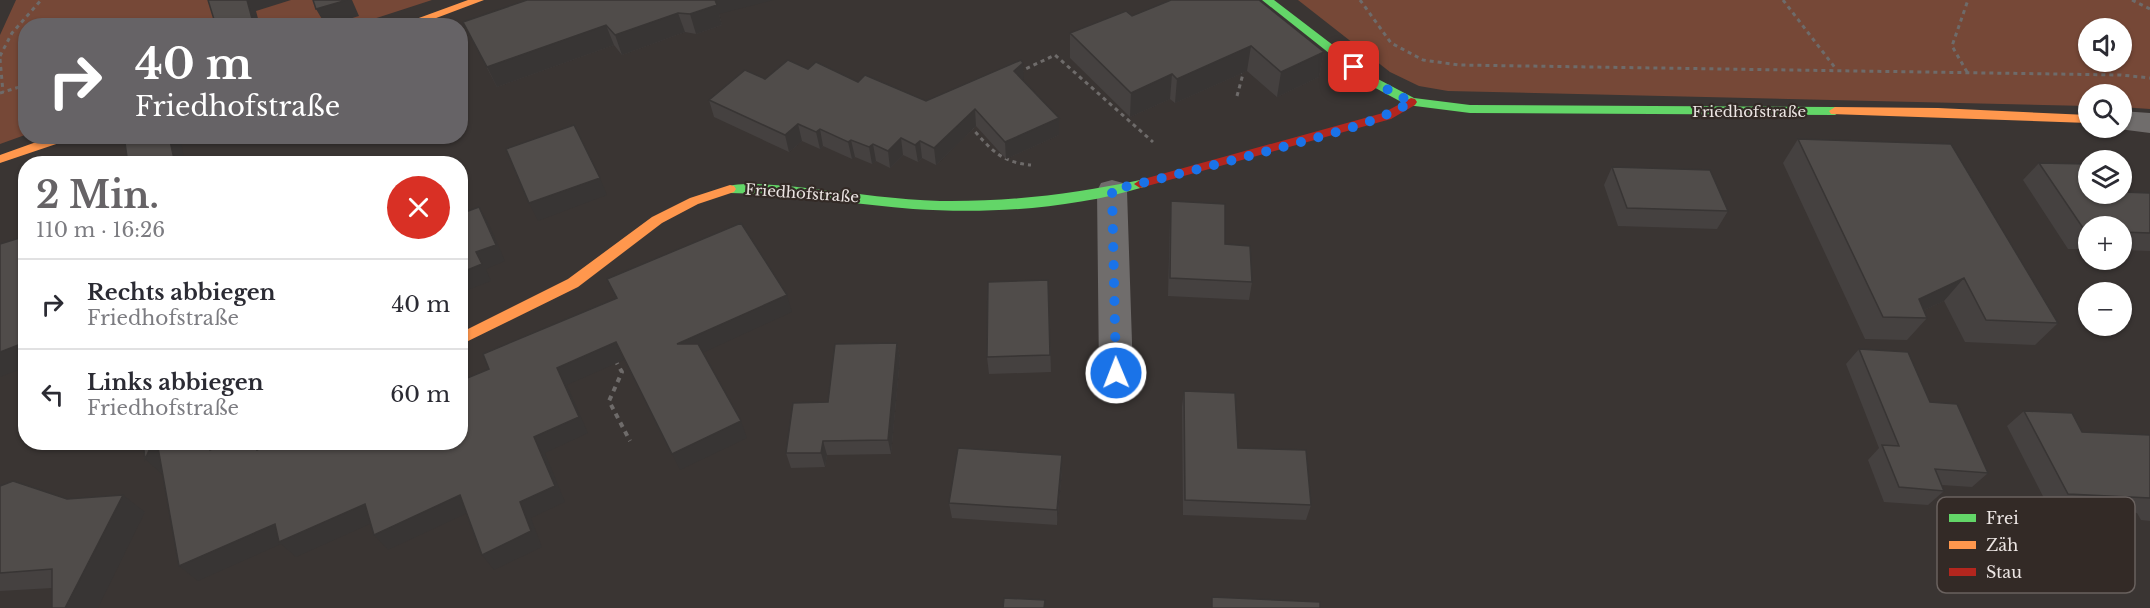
<!DOCTYPE html>
<html lang="de">
<head>
<meta charset="utf-8">
<style>
	body { margin:0; font-family:"Libre Baskerville",serif; background:#f7f7f7; color:#2b2b33; height:100vh; display:flex; flex-direction:column; font-size:22px; white-space:nowrap }
	* { box-sizing:border-box; margin:0 }
	p { font-size:20px; color:#7c7c81 }
	.icon { flex:none; width:33px; height:33px; fill:none; stroke:currentColor; stroke-width:2; stroke-linecap:round; stroke-linejoin:round }
	.map { position:relative; flex:1; overflow:hidden }
	.drawer { position:absolute; left:18px; top:156px; width:450px; height:294px; display:flex; flex-direction:column; background:#fff; border-radius:24px; box-shadow:0 2px 4px #0004 }
	.drawer>* { flex:none }
	.top-card { position:absolute; left:18px; top:18px; width:450px; height:126px; border-radius:24px; box-shadow:0 2px 4px #0004; background:#666366; color:#fff; overflow:hidden }
	.buttons { position:absolute; left:2078px; top:18px; display:grid; gap:12px }
	.buttons a { display:grid; place-items:center; width:54px; height:54px; border-radius:50%; background:#fff; box-shadow:0 2px 4px #0004; font-size:30px }
	.pin { position:absolute; display:grid; place-items:center; width:51px; height:51px; color:#fff; margin:-26px; border-radius:12px; box-shadow:0 3px 9px #0006 }
	.me { position:absolute; width:66px; margin:-33px; rotate:359deg; stroke-linejoin:round; filter:drop-shadow(0 0 4px #0008) }
	.turn { display:flex; align-items:center; gap:21px; height:126px; padding:0 18px; font-size:27px }
	.turn .icon { width:78px; height:78px; stroke-width:2.5 }
	.turn b { display:block; font-size:42px; line-height:51px }
	.round { display:grid; place-items:center; flex:none; width:63px; height:63px; border-radius:32px; background:#f7f7f7 }
	.headline { display:flex; align-items:center; justify-content:space-between; height:102px; padding:0 18px }
	h1 { font-size:36px; font-weight:800; line-height:45px; color:#666366 }
	ul { padding:0; list-style:none }
	li { display:flex; align-items:center; gap:18px; height:90px; padding:0 18px; border-top:2px solid #e1e1e2 }
	li div { flex:1 }
	li b { display:block; font-size:22px }
	li em { font-style:normal }
	.map>svg:first-child { display:block }
	.green { fill:#764837; fill-rule:evenodd }
	.lines { fill:none; stroke-linecap:round; stroke-linejoin:round }
	.path-far1 { stroke:#6e6b6a; stroke-width:3; stroke-dasharray:4 4; stroke-linecap:butt }
	.path { stroke:#6e6b6a; stroke-width:4; stroke-dasharray:5 5; stroke-linecap:butt }
	.street { fill:#706d6c; fill-rule:evenodd }
	.fast { fill:#63d668; fill-rule:evenodd }
	.slow { fill:#ff974d; fill-rule:evenodd }
	.jam { fill:#b3261e; fill-rule:evenodd }
	.wall { fill:#454140 }
	.shaded-wall { fill:#383534 }
	.building { fill:#504c4a; stroke:#383534; stroke-width:1.5 }
	.route { stroke:#1a73e8; stroke-width:10; stroke-dasharray:0 18 }
	.labels { text-anchor:middle; dominant-baseline:central; stroke-width:4.5; stroke-linejoin:round; paint-order:stroke }
	.street-label { font-size:15px; fill:#ece5e3; stroke:#332a26 }
	.key { fill:#332a26; stroke:#6a625f; stroke-width:1.5 }
	.key-label { font-size:16px; fill:#ece5e3 }
</style>
</head>
<body>
<div class="map">
<svg width="2150" height="608" viewBox="0 0 2150 608">
	<rect width="100%" height="100%" fill="#3a3533"/>
	<path class="green" d="M 16,0 L 432,0 L 355,25 L 26,26 L 25,135 L 0,144 L 0,35 Z
		M 1298,0 L 2150,0 L 2150,109 L 2121,107 L 2121,94 L 2088,94 L 2088,106 L 1448,91 L 1419,86 L 1390,72 ZM 2088,28 L 2121,28 L 2121,62 L 2088,62 Z"/>
	<g class="lines">
		<path class="path-far1" d="M 1360,0 L 1391,43 L 1423,60 L 1459,65 L 2121,75 L 2150,78
			M 1783,0 L 1836,69
			M 2132,0 L 2150,9
			M 0,56 L 12,33 L 41,0
			M 0,59 L 3,92
			M 1019,72 L 1055,55 L 1153,142
			M 1967,72 L 1952,46 L 1968,0
			M 0,93 L 26,85
			M 1237,96 L 1243,74 L 1239,70
			M 970,126 C 990,148 999,162 1031,165"/>
		<path class="path" d="M 615,360 L 622,372 L 609,401 L 630,441"/>
		<path class="street" d="M 2121,111 L 2150,113 L 2150,133 L 2111,128 L 2121,128 Z
			M 1112,180 L 1123,183 L 1127,191 L 1133,373 L 1128,383 L 1116,387 L 1104,383 L 1099,373 L 1097,191 L 1101,183 Z"/>
		<path class="fast" d="M 1262,0 L 1274,0 L 1376,78 L 1414,98 L 1470,105 L 1835,107 L 1841,111 L 1835,115 L 1470,113 L 1407,105 L 1368,84 Z
			M 1140,180 L 1144,181 L 1146,184 L 1144,187 C 1071,209 989,214 913,209 C 851,204 791,194 730,193 L 724,189 C 732,179 798,187 813,189 C 856,193 898,200 940,201 C 1008,202 1074,194 1140,180 Z"/>
		<path class="slow" d="M 468,0 L 484,0 L 415,26 L 397,26 Z
			M 1835,107 L 1938,108 L 2088,115 L 2088,123 L 1831,114 L 1829,111 Z
			M 53,136 L 73,136 L 71,139 L 0,163 L 0,155 Z
			M 730,185 L 734,186 L 736,189 L 734,192 L 698,204 L 662,223 L 578,287 L 460,345 L 460,333 L 568,279 L 652,217 L 690,198 Z"/>
		<path class="jam" d="M 1411,98 L 1415,99 L 1417,102 L 1415,105 L 1391,119 L 1140,188 L 1134,184 L 1140,180 L 1383,113 Z"/>
	</g>
	<path class="wall" d="M 527,0 L 719,14 L 722,25 L 696,34 L 685,32 L 622,55 L 614,45 L 497,87 L 463,22 Z
		M 1132,16 L 1324,52 L 1319,77 L 1277,97 L 1247,71 L 1175,103 L 1170,99 L 1130,117 L 1070,58 L 1070,33 Z
		M 1023,63 L 1023,80 L 1059,118 L 1059,135 L 1006,159 L 976,126 L 936,165 L 922,158 L 918,162 L 903,155 L 890,168 L 876,161 L 872,164 L 855,157 L 852,159 L 823,146 L 820,149 L 802,141 L 789,152 L 714,117 L 709,100 L 765,79 L 808,69 L 926,101 Z
		M 1798,139 L 2058,323 L 2035,345 L 1965,342 L 1944,301 L 1924,310 L 1927,318 L 1907,340 L 1865,339 L 1783,163 Z
		M 2039,163 L 2088,194 L 2150,193 L 2150,251 L 2121,250 L 2121,226 L 2088,226 L 2088,249 L 2068,249 L 2023,180 Z
		M 1612,167 L 1728,211 L 1717,229 L 1618,226 L 1604,185 Z
		M 1171,201 L 1225,244 L 1252,282 L 1249,300 L 1168,296 L 1170,218 Z
		M 1048,280 L 1051,372 L 989,374 L 987,357 Z
		M 897,343 L 900,358 L 891,454 L 827,455 L 825,467 L 791,468 L 786,453 L 828,402 Z
		M 1859,349 L 1930,402 L 1988,473 L 1972,487 L 1942,485 L 1944,491 L 1928,505 L 1884,502 L 1868,460 L 1879,448 L 1846,364 Z
		M 1184,391 L 1238,448 L 1311,505 L 1306,520 L 1183,515 L 1182,407 Z
		M 2024,411 L 2082,432 L 2150,435 L 2150,521 L 2141,520 L 2137,513 L 2049,508 L 2007,426 Z
		M 1062,455 L 1062,470 L 1057,525 L 952,518 L 949,503 Z
		M 0,486 L 67,499 L 145,512 L 52,588 L 0,591 Z"/>
	<path class="shaded-wall" d="M 247,0 L 291,0 L 256,11 L 260,26 L 254,26 Z
		M 347,0 L 352,0 L 359,16 L 326,26 L 316,9 Z
		M 714,0 L 774,0 L 719,14 L 722,25 L 696,34 L 690,14 Z
		M 678,13 L 685,32 L 622,55 L 615,35 Z
		M 606,25 L 614,45 L 497,87 L 487,67 Z
		M 1251,46 L 1247,71 L 1175,103 L 1177,79 Z
		M 1324,52 L 1319,77 L 1277,97 L 1281,72 Z
		M 1023,63 L 1024,80 L 1015,88 L 1014,71 Z
		M 1172,74 L 1170,99 L 1130,117 L 1131,93 Z
		M 975,109 L 976,126 L 936,165 L 934,148 Z
		M 1059,118 L 1059,135 L 1006,159 L 1005,142 Z
		M 798,124 L 802,141 L 789,152 L 785,135 Z
		M 820,129 L 823,146 L 820,149 L 816,132 Z
		M 169,136 L 180,136 L 185,164 L 160,164 Z
		M 282,136 L 304,136 L 286,143 Z
		M 901,138 L 903,155 L 890,168 L 888,151 Z
		M 851,140 L 855,157 L 852,159 L 848,142 Z
		M 920,141 L 922,158 L 918,162 L 915,145 Z
		M 873,144 L 876,161 L 872,164 L 869,147 Z
		M 600,178 L 607,195 L 538,221 L 529,203 Z
		M 479,207 L 489,224 L 505,261 L 486,269 L 491,281 L 460,293 L 460,272 L 476,252 Z
		M 1964,278 L 1944,301 L 1908,317 L 1919,299 Z
		M 787,295 L 792,312 L 685,361 L 677,344 Z
		M 616,342 L 624,360 L 567,385 L 588,433 L 545,453 L 565,502 L 531,518 L 542,547 L 494,570 L 482,555 L 520,502 L 534,437 L 557,368 Z
		M 897,343 L 900,358 L 891,454 L 888,440 Z
		M 18,345 L 26,367 L 0,377 L 0,352 Z
		M 741,421 L 747,438 L 680,470 L 672,454 Z
		M 823,441 L 827,455 L 825,467 L 821,453 Z
		M 153,442 L 163,442 L 163,475 L 145,459 Z
		M 208,442 L 222,442 L 227,466 L 210,450 Z
		M 255,442 L 263,442 L 269,448 L 257,450 Z
		M 1062,455 L 1062,470 L 1057,525 L 1057,510 Z
		M 123,495 L 145,512 L 98,608 L 65,608 Z
		M 460,495 L 472,511 L 388,550 L 374,535 Z
		M 365,504 L 379,520 L 296,557 L 281,544 L 198,581 L 179,566 L 275,524 Z"/>
	<path class="building" d="M 208,0 L 247,0 L 254,26 L 216,26 Z
		M 313,0 L 347,0 L 316,9 Z
		M 527,0 L 715,0 L 717,5 L 690,14 L 678,13 L 615,35 L 606,25 L 487,67 L 463,22 Z
		M 1171,0 L 1259,0 L 1324,52 L 1281,72 L 1251,46 L 1177,79 L 1172,74 L 1131,93 L 1070,33 L 1126,11 L 1132,16 Z
		M 788,60 L 808,69 L 816,62 L 858,82 L 865,75 L 926,101 L 1021,60 L 1023,63 L 1014,71 L 1059,118 L 1005,142 L 975,109 L 934,148 L 920,141 L 915,145 L 901,138 L 888,151 L 873,144 L 869,147 L 851,140 L 848,142 L 820,129 L 816,132 L 798,124 L 785,135 L 709,100 L 745,70 L 765,79 Z
		M 574,125 L 600,178 L 529,203 L 506,149 Z
		M 124,136 L 169,136 L 174,159 L 160,164 L 128,164 Z
		M 1798,139 L 1951,144 L 2058,323 L 1986,320 L 1964,278 L 1919,299 L 1927,318 L 1883,317 Z
		M 2039,163 L 2088,164 L 2088,194 L 2121,194 L 2121,192 L 2150,193 L 2150,233 L 2121,232 L 2121,226 L 2088,226 L 2088,231 L 2085,231 Z
		M 1612,167 L 1710,170 L 1728,211 L 1627,208 Z
		M 1171,201 L 1225,204 L 1225,244 L 1250,246 L 1252,282 L 1170,278 Z
		M 479,207 L 496,245 L 476,252 L 482,264 L 460,273 L 460,214 Z
		M 741,223 L 787,295 L 677,344 L 698,344 L 741,421 L 672,454 L 616,342 L 557,368 L 579,417 L 534,437 L 555,486 L 520,502 L 531,531 L 482,555 L 460,495 L 374,535 L 365,504 L 279,542 L 275,524 L 179,566 L 157,442 L 208,442 L 210,450 L 228,442 L 255,442 L 257,450 L 275,442 L 460,442 L 460,381 L 489,369 L 483,354 L 617,298 L 607,279 Z
		M 26,236 L 26,427 L 23,427 L 18,345 L 0,352 L 0,244 Z
		M 1048,280 L 1050,355 L 987,357 L 988,282 Z
		M 897,343 L 888,440 L 823,441 L 821,453 L 786,453 L 793,403 L 828,402 L 835,344 Z
		M 1859,349 L 1908,352 L 1930,402 L 1957,404 L 1988,473 L 1935,469 L 1944,491 L 1899,487 L 1882,445 L 1899,446 Z
		M 1184,391 L 1235,393 L 1238,448 L 1306,450 L 1311,505 L 1185,500 Z
		M 2024,411 L 2072,413 L 2082,432 L 2150,435 L 2150,498 L 2068,494 Z
		M 143,442 L 153,442 L 145,459 Z
		M 958,448 L 1062,455 L 1057,510 L 949,503 Z
		M 13,481 L 67,499 L 123,495 L 65,608 L 52,608 L 52,569 L 0,573 L 0,486 Z
		M 1212,597 L 1320,602 L 1320,608 L 1212,608 Z
		M 1004,598 L 1045,600 L 1044,608 L 1003,608 Z"/>
	<g class="lines">
		<path class="route" d="M 1116,373 L 1112,190 C 1172,176 1231,161 1290,145 C 1332,133 1374,124 1411,102 L 1372,81 L 1354,67"/>
	</g>
	<g class="labels">
		<g class="street-label">
			<text x="1749" y="111">Friedhofstraße</text>
			<text transform="translate(802 193) rotate(4)">Friedhofstraße</text>
		</g>
	</g>
	<rect x="1937" y="497" width="198" height="96" rx="9" class="key"/>
	<rect x="1949" y="514" width="27" height="8" fill="#63d668"/>
	<rect x="1949" y="541" width="27" height="8" fill="#ff974d"/>
	<rect x="1949" y="568" width="27" height="8" fill="#b3261e"/>
	<g class="key-label">
		<text x="1986" y="524">Frei</text>
		<text x="1986" y="551">Zäh</text>
		<text x="1986" y="578">Stau</text>
	</g>
</svg>
<div class="buttons">
<a><svg class="icon" aria-label="sound" viewBox="0 0 24 24"><path d="M4 9h4l5-4v14l-5-4H4zM17 9q2 3 0 6"/></svg></a>
<a><svg class="icon" aria-label="search" viewBox="0 0 24 24"><circle cx="10" cy="10" r="6"/><path d="M15 15l6 6"/></svg></a>
<a><svg class="icon" aria-label="layers" viewBox="0 0 24 24"><path d="M12 4l9 5-9 5-9-5zM3 14l9 5 9-5"/></svg></a>
<a>+</a>
<a>−</a>
</div>
<div class="pin" style="left:1354px;top:67px;background:#d93025"><svg class="icon" aria-label="arrive" viewBox="0 0 24 24"><path d="M6 21V4h12l-3 4 3 4H6"/></svg></div>
<svg class="me" style="left:1116px;top:373px" viewBox="-20 -20 40 40"><circle r="17" fill="#1a73e8" stroke="#fff" stroke-width="3"/><path d="M0-11L8 9 0 5-8 9z" fill="#fff"/></svg>
<div class="top-card">
<div class="turn"><svg class="icon" aria-label="right" viewBox="0 0 24 24"><path d="M7 20v-9h11M14 6l5 5-5 5"/></svg><div><b>40 m</b>Friedhofstraße</div></div>
</div>
<section class="drawer">
<div class="headline"><div><h1>2 Min.</h1><p>110 m · 16:26</p></div><a class="round" style="background:#d93025;color:#fff"><svg class="icon" aria-label="close" viewBox="0 0 24 24"><path d="M6 6l12 12M18 6L6 18"/></svg></a></div>
<ul>
<li><svg class="icon" aria-label="right" viewBox="0 0 24 24"><path d="M7 20v-9h11M14 6l5 5-5 5"/></svg><div><b>Rechts abbiegen</b><p>Friedhofstraße</p></div><em>40 m</em></li>
<li><svg class="icon" aria-label="left" viewBox="0 0 24 24"><path d="M17 20v-9H6M10 6l-5 5 5 5"/></svg><div><b>Links abbiegen</b><p>Friedhofstraße</p></div><em>60 m</em></li>
</ul>
</section>
</div>
</body>
</html>
